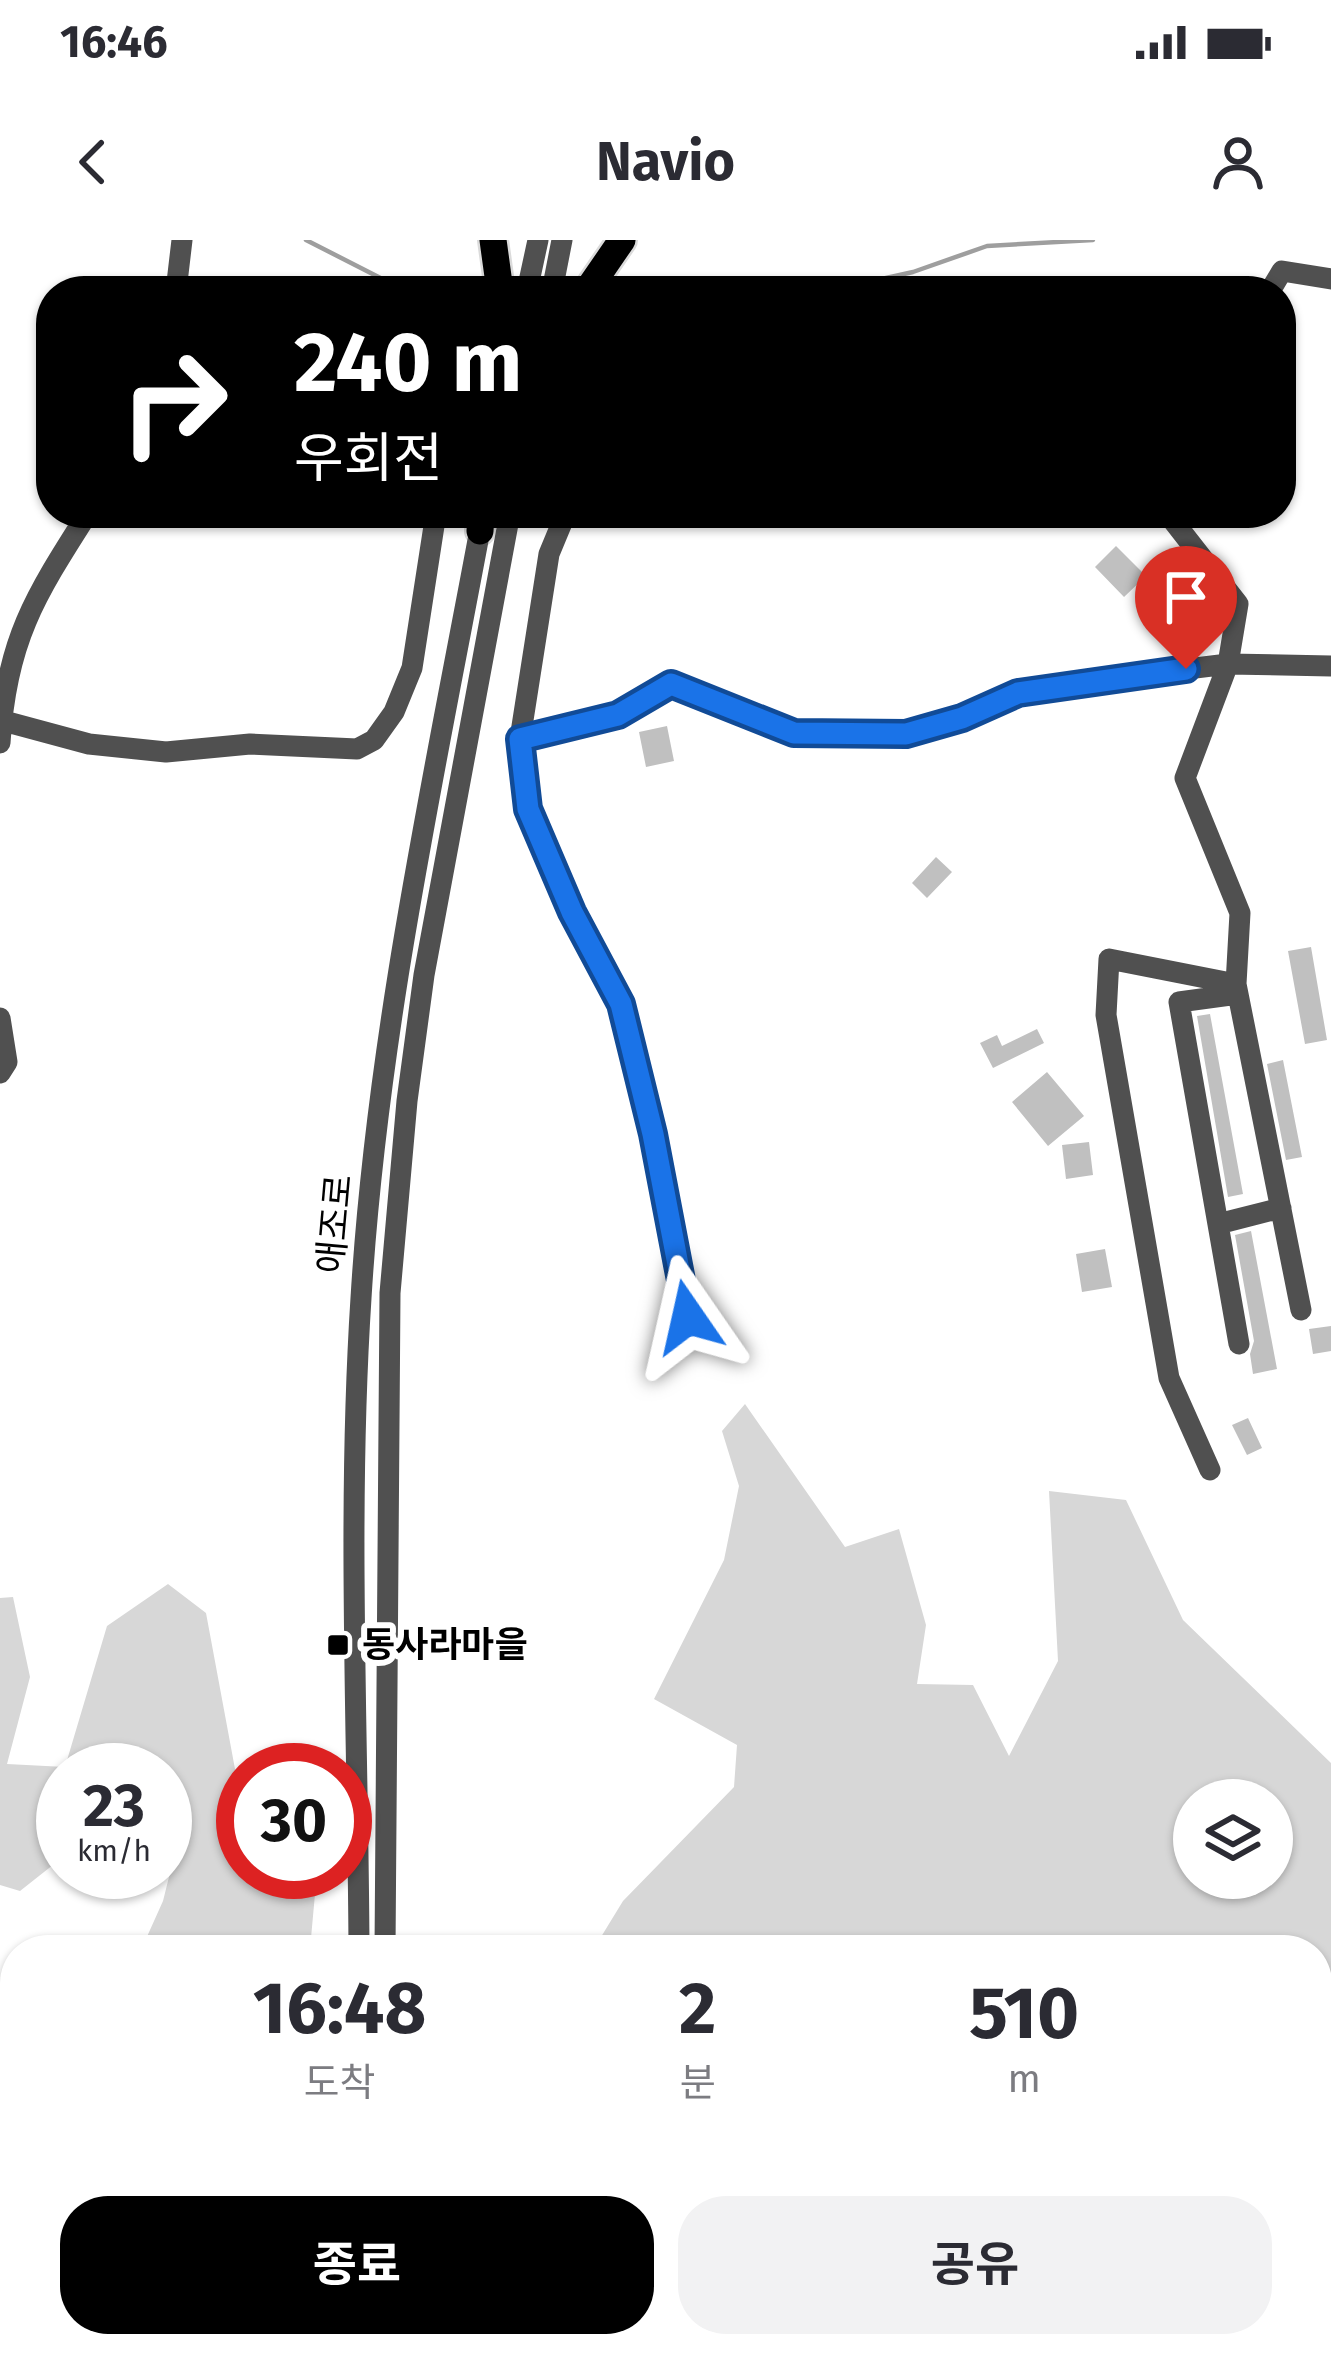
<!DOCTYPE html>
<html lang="ko">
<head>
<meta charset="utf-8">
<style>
	body { margin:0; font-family:"Fira Sans","Noto Sans KR",sans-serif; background:#f2f2f3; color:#2b2b33; height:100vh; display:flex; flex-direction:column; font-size:45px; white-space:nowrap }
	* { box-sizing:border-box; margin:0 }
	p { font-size:39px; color:#7c7c81 }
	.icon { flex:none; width:66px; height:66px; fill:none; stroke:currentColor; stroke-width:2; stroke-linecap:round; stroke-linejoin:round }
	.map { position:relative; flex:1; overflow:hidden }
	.panel { position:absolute; left:0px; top:1695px; width:1332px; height:423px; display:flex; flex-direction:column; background:#fff; border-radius:48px 48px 0 0; box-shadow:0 3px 9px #0004 }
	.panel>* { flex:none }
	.hud { position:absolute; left:36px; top:36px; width:1260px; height:252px; border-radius:48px; box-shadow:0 3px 9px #0004; background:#000; color:#fff; overflow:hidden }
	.fabs { position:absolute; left:1173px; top:1539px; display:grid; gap:24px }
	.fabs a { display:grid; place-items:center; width:120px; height:120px; border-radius:50%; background:#fff; box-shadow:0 3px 9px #0004; font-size:60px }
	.speed { position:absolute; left:36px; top:1503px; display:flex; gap:24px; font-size:60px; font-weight:700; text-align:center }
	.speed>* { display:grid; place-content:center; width:156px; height:156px; border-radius:50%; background:#fff; box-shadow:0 3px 9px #0004; line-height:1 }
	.speed small { font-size:30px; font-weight:400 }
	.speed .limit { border:18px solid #d22; background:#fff; color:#111 }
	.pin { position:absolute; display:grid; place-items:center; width:102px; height:102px; color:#fff; margin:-123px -51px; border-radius:50% 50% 50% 0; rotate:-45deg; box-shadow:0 0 12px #0007 }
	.pin .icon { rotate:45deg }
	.me { position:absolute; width:132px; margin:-66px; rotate:349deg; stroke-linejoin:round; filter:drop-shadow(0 0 9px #0008) }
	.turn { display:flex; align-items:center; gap:42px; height:252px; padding:0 60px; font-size:54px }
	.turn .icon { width:156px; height:156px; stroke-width:2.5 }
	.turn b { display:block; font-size:84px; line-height:102px }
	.eta { display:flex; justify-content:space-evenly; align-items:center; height:204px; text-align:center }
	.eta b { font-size:72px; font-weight:700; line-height:84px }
	.primary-button { display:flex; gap:24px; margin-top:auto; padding:24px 60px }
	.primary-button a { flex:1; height:138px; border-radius:48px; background:#000; color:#fff; font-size:48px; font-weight:700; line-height:138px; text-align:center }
	.primary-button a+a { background:#f2f2f3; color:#2b2b33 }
	.status { display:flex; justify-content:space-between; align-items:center; height:84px; padding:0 60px; background:#fff; direction:ltr }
	.status svg { height:33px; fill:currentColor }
	header { display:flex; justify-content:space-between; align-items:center; height:156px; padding:0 60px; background:#fff; font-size:54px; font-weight:700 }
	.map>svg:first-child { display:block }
	.green { fill:#d7d7d7; fill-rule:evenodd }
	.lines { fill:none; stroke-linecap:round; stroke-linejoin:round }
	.stream { stroke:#9e9e9e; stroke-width:4.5 }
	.river { stroke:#9e9e9e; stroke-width:30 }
	.building { fill:#c0c0c0 }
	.major-casing { stroke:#dbdbdb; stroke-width:32 }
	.path { stroke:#727272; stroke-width:3; stroke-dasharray:3 6; stroke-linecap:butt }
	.minor { stroke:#505050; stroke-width:21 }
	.major { stroke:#000; stroke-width:27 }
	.route-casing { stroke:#114b97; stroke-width:30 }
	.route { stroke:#1a73e8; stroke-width:21 }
	.poi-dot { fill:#000; stroke:#fff; stroke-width:4.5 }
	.labels { text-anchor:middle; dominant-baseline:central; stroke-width:12; stroke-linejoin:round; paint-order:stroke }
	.street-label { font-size:36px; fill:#000; stroke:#fff }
	.poi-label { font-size:36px; font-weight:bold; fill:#000; stroke:#fff; text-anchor:start }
</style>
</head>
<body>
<div class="status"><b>16:46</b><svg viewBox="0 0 49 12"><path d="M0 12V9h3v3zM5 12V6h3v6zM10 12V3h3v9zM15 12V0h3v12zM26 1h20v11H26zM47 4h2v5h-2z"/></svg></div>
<header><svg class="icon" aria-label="back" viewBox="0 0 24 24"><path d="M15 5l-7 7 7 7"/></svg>Navio<svg class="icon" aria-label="person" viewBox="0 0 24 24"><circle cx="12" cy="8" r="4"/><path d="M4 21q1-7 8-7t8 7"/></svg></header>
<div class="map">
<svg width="1331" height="2116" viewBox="0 0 1331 2116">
	<rect width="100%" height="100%" fill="#fff"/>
	<path class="green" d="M 745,1164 L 845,1307 L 899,1289 L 926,1385 L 917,1444 L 973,1445 L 1009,1516 L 1058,1421 L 1049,1251 L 1126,1260 L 1183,1380 L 1331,1523 L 1331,1796 L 1323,1785 L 1317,1785 L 1317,1710 L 593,1710 L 623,1661 L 734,1547 L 737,1505 L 654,1459 L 724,1320 L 739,1246 L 722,1191 ZM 1272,1560 L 1272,1638 L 1194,1638 L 1194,1560 Z
		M 168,1344 L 206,1373 L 235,1529 L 243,1538 L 243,1632 L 317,1632 L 311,1698 L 248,1710 L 141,1710 L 163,1661 L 170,1633 L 165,1631 L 165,1530 L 63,1530 L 63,1617 L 20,1651 L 0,1645 L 0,1358 L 13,1357 L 30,1437 L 7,1524 L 65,1527 L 107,1386 Z
		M 1331,1833 L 1331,2116 L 938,2116 L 950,2113 L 951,2103 L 1317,2103 L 1317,1858 Z
		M 15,2093 L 15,2103 L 249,2103 L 251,2116 L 9,2116 Z"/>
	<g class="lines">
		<path class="stream" d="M 306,0 L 406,51
			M 753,51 L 859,44 L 913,32 L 987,6 L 1093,0"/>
		<path class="river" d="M 1156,2116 L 1165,2111 L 1225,2116"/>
	</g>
	<path class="building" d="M 1116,306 L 1146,336 L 1124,357 L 1095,327 Z
		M 1170,358 L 1199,389 L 1177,410 L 1148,379 Z
		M 667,486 L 674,521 L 646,527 L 639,492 Z
		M 936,617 L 952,632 L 927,658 L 912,643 Z
		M 1311,707 L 1327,800 L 1305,804 L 1288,711 Z
		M 1210,774 L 1243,954 L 1228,957 L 1197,776 Z
		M 1037,789 L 1044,803 L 993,828 L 980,803 L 997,795 L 1002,806 Z
		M 1283,820 L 1302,917 L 1286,920 L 1267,824 Z
		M 1047,832 L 1084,876 L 1048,906 L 1012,862 Z
		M 1089,902 L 1093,935 L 1066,939 L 1062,905 Z
		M 1251,991 L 1277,1129 L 1253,1134 L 1250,1114 L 1254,1101 L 1235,995 Z
		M 1105,1009 L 1112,1047 L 1082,1052 L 1076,1014 Z
		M 1331,1086 L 1331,1111 L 1313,1114 L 1309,1089 Z
		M 1248,1178 L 1262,1208 L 1247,1215 L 1232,1185 Z"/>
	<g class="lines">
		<defs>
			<path id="major" d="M 493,0 L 500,51
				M 587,51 L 622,0
				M 480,291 L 481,273"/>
		</defs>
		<use href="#major" class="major-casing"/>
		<path class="path" d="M 1317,1873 L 1321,1858 L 1331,1847
			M 1038,2116 L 1067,2103"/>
		<path class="minor" d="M 176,51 L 182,0
			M 527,51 L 538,0
			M 552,51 L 562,0
			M 1270,51 L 1282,31 L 1331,39
			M 566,273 L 549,314 L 520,499 L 528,569 L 572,672 L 621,764 L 653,894 L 688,1077
			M 1167,273 L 1238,364 L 1228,424 L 1185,538 L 1240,673 L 1236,744 L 1301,1070
			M 0,480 L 89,504 L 166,512 L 250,504 L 357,509 L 374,500 L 394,472 L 412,428 L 436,273
			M 520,499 L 618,475 L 671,444 L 732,465 L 795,493 L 906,494 L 961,478 L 1018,453 L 1105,439 L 1228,424 L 1331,426
			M 0,503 C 6,401 35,356 88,273
			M 1238,754 L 1179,762 L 1239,1104
			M 0,778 L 7,822 L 0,833
			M 1218,984 L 1281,968
			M 1210,1230 L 1169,1138 L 1106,775 L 1109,719 L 1236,744
			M 359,1710 C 358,1493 347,1274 361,1058 C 377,795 434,537 482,279
			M 385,1710 L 390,1053 L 407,861 L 424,735 L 510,273
			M 348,2116 L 349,2103
			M 374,2116 L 374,2103"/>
		<use href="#major" class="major"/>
	</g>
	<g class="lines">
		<defs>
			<path id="route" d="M 688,1077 L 653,894 L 621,764 L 572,672 L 528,569 L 520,499 L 618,475 L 671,444 L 794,493 L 906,494 L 962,478 L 1018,453 L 1186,429"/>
		</defs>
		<use href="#route" class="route-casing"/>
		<use href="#route" class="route"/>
	</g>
	<rect class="poi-dot" x="326" y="1393" width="24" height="24" rx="6"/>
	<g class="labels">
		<g class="street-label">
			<text transform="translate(335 984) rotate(-85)">애조로</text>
		</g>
		<g class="poi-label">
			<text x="362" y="1405">동사라마을</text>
		</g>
	</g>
</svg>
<div class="fabs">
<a><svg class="icon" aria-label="layers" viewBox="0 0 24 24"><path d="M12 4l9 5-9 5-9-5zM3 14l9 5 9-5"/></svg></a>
</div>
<div class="speed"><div>23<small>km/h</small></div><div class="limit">30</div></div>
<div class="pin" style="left:1186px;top:429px;background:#d93025"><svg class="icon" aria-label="arrive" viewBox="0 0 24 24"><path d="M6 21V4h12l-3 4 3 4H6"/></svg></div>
<svg class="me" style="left:688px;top:1077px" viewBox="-20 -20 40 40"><path d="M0-17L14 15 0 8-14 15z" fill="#1a73e8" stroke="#fff" stroke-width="4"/></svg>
<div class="hud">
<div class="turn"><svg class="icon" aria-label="right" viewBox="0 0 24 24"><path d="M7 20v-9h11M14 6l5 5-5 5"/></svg><div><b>240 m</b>우회전</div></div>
</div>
<section class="panel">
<div class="eta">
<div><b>16:48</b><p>도착</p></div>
<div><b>2</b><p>분</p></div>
<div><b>510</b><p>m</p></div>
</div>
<div class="primary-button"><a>종료</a><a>공유</a></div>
</section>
</div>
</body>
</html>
